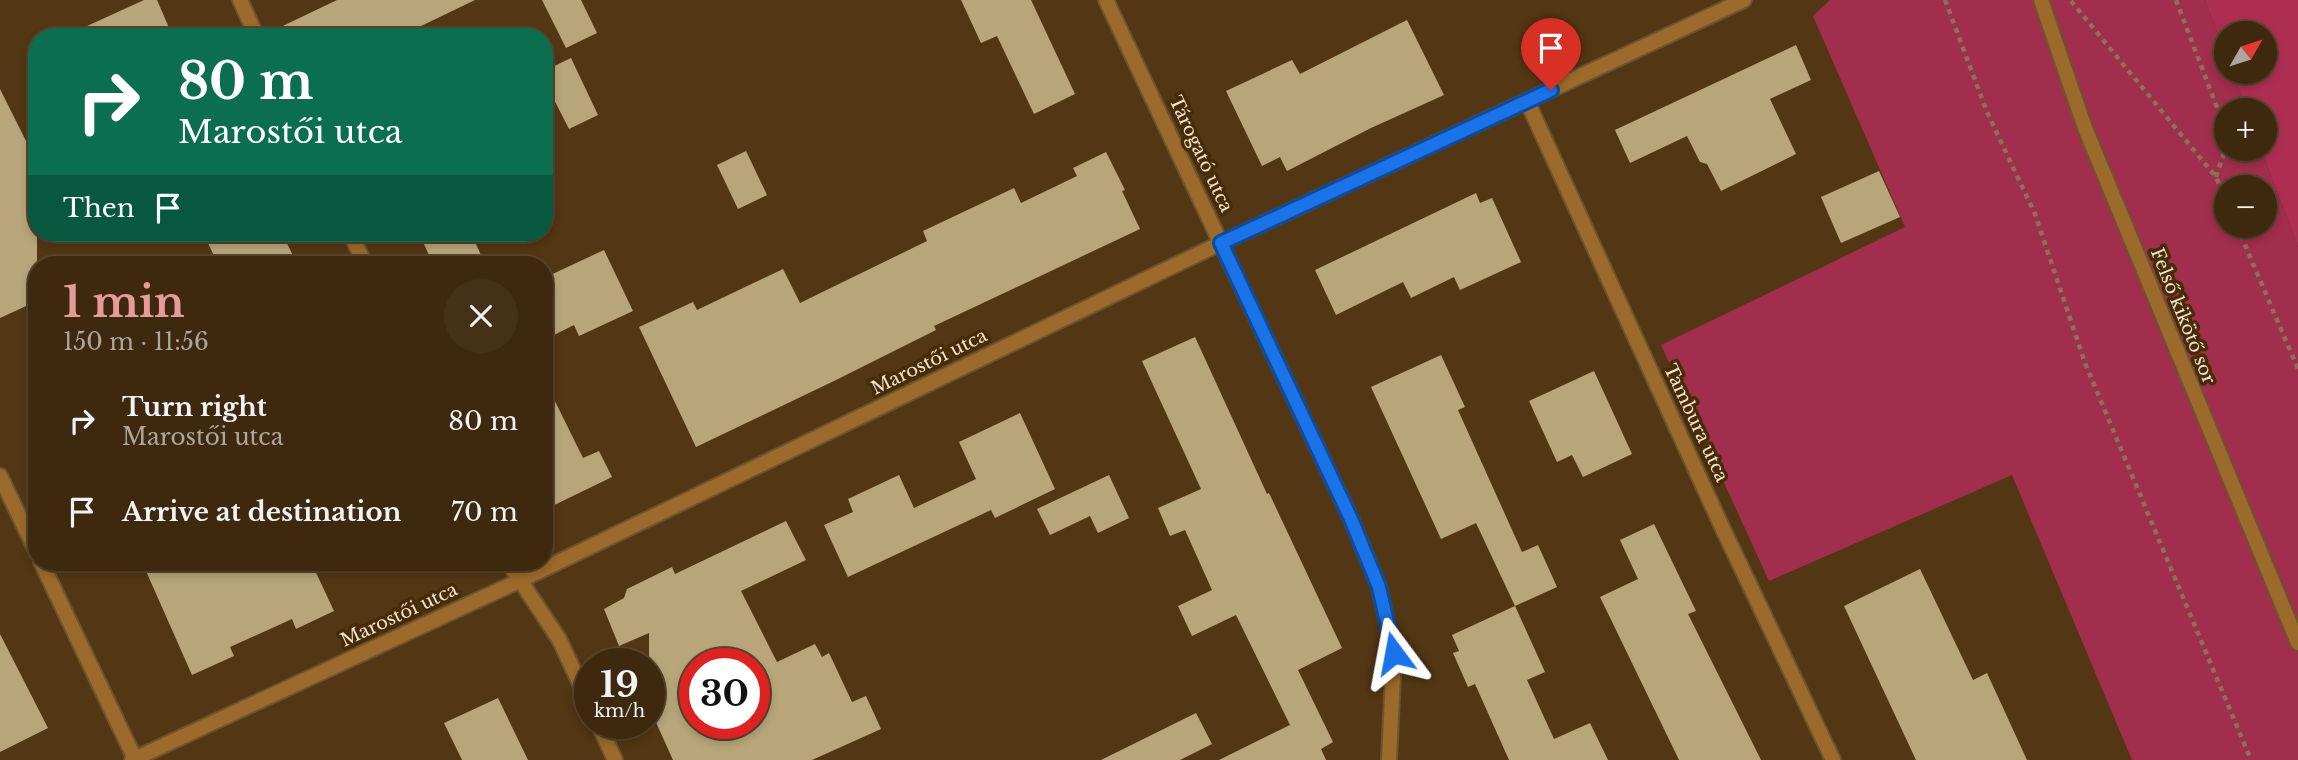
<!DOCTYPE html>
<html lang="en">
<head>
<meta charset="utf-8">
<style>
	body { margin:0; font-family:"Libre Baskerville",serif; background:#453118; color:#f1f3f6; height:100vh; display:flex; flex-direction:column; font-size:26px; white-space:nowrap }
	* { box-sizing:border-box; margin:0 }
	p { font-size:23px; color:#ada69e }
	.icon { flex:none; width:38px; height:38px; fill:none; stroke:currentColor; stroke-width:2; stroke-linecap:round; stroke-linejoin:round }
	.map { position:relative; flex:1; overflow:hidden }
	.panel { position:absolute; left:28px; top:256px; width:525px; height:315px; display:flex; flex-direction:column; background:#3e290f; border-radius:28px; box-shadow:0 4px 10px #0003,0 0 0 2px #57452f }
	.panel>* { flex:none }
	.banner { position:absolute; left:28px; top:28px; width:525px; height:214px; border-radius:28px; box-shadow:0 4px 10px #0003,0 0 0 2px #57452f; background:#0b6e4f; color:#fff; overflow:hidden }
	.needle { width:46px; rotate:51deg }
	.tools { position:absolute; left:2214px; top:21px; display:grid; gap:14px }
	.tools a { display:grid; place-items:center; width:63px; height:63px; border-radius:50%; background:#3e290f; box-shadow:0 4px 10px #0003,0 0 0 2px #57452f; font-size:35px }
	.speed { position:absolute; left:574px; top:648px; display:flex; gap:14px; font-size:35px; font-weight:700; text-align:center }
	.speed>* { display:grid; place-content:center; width:91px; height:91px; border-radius:50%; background:#3e290f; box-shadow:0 4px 10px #0003,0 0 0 2px #57452f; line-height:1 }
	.speed small { font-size:18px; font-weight:400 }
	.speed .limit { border:10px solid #d22; background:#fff; color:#111 }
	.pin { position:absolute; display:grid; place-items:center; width:60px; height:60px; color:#fff; margin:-72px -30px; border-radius:50% 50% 50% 0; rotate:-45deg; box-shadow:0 0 7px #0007 }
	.pin .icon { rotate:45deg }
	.me { position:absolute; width:77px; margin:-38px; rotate:347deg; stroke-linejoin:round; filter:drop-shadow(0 0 5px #0008) }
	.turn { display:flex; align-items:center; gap:24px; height:147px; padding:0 35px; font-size:32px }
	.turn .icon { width:91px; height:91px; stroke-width:2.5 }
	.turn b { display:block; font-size:49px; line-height:60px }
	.then { display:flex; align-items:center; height:66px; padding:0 35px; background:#0003; gap:14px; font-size:26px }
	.round { display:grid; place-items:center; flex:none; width:74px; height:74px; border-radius:37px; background:#453118 }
	.summary { display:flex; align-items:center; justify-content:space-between; height:119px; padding:0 35px }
	h1 { font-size:42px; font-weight:800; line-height:52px; color:#e69b98 }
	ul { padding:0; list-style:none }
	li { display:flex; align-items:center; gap:21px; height:91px; padding:0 35px }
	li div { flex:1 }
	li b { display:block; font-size:26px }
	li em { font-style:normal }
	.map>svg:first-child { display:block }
	.green { fill:#a12e4d; fill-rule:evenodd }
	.forest { fill:#ae2e52 }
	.building { fill:#b8a67a; fill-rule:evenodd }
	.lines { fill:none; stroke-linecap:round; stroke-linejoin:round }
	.lane-casing { stroke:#6d5332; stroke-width:18 }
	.street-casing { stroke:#6d5332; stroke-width:18 }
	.path { stroke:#8a7254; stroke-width:4.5; stroke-dasharray:5 5; stroke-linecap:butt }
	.lane { stroke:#9c6a2a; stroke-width:14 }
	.street { stroke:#9c6a2a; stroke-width:14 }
	.route-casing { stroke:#114b97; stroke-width:18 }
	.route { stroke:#1a73e8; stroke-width:12 }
	.labels { text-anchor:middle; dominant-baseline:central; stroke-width:7; stroke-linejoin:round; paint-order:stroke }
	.street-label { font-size:18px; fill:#f4e3d0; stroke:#482c07 }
</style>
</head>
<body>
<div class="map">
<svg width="2298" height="760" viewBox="0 0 2298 760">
	<rect width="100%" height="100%" fill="#533714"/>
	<path class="green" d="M 1830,0 L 2205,0 L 2226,56 L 2226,72 L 2232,72 L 2246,110 L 2226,110 L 2226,149 L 2261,149 L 2298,247 L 2298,760 L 2132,760 L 2012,475 L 1769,581 L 1661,345 L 1905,227 L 1813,16 ZM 2226,187 L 2264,187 L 2264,226 L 2226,226 Z"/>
	<path class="forest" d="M 2205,0 L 2298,0 L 2298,247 L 2261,149 L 2264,149 L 2264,110 L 2246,110 L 2232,72 L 2264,72 L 2264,33 L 2226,33 L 2226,56 Z"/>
	<path class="building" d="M 144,0 L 157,0 L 173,37 L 63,37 Z
		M 337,0 L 475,0 L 419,27 L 424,37 L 266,37 L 266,34 Z
		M 542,0 L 581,0 L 597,33 L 566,48 Z
		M 961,0 L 1031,0 L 1075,94 L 1034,114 L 997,36 L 981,43 Z
		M 1407,20 L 1444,95 L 1371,128 L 1287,171 L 1280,157 L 1262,166 L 1226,91 L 1292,60 L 1300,74 Z
		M 1796,45 L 1811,80 L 1770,99 L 1796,154 L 1721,191 L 1707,164 L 1700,162 L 1687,136 L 1630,163 L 1615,130 Z
		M 571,58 L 598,115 L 569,129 L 544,80 L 544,71 Z
		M 0,89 L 37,163 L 37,301 L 0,318 Z
		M 746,151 L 767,195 L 738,209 L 717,165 Z
		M 1106,152 L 1125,190 L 1122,191 L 1140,229 L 934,326 L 936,330 L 836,380 L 696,447 L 639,327 L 693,302 L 697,310 L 783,269 L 800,303 L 927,241 L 923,231 L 1014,188 L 1021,203 L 1077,176 L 1073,168 Z
		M 1879,171 L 1900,217 L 1841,243 L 1821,197 Z
		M 1476,193 L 1480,203 L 1492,198 L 1521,262 L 1460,290 L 1454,277 L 1411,298 L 1403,282 L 1336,315 L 1315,270 Z
		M 203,233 L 282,233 L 297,264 L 218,264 Z
		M 419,233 L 471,233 L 485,264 L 433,264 Z
		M 604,250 L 633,311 L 579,336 L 574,325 L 544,340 L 544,278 Z
		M 1195,337 L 1267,494 L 1269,493 L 1342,648 L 1298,670 L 1333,742 L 1321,749 L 1326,760 L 1219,760 L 1290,725 L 1236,615 L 1192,636 L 1178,606 L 1212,590 L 1185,530 L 1170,536 L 1158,508 L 1201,489 L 1142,361 Z
		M 1441,355 L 1465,407 L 1458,410 L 1522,552 L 1538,545 L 1557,587 L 1515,606 L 1476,523 L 1441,539 L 1371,387 Z
		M 1594,371 L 1632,454 L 1583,477 L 1572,455 L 1557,462 L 1529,401 Z
		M 544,379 L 583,458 L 599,451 L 612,477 L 544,510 Z
		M 1020,413 L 1055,489 L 995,518 L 991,510 L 848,577 L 824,525 L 853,512 L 848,499 L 899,475 L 914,508 L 976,479 L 959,442 Z
		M 1109,475 L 1129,518 L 1098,533 L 1090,516 L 1050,535 L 1037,509 Z
		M 786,521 L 806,560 L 741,591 L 777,662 L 815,644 L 822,657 L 829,653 L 852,702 L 866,696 L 881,729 L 812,760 L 673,760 L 649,707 L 649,633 L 619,646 L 604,609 L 624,598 L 627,589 L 672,567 L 675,574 ZM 695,663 L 754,663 L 754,723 L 695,723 Z
		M 1654,524 L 1696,611 L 1688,614 L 1761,760 L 1679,760 L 1600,597 L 1638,579 L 1620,540 Z
		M 142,562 L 311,562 L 334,611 L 296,629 L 292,619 L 230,647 L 234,656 L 192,675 Z
		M 1920,569 L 1973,680 L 1987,673 L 2027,760 L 1916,760 L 1844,606 Z
		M 1515,606 L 1545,672 L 1527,680 L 1554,739 L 1590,723 L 1608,760 L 1509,760 L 1475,684 L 1468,687 L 1453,653 L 1459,651 L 1452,635 Z
		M 0,634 L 48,728 L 0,752 Z
		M 498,698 L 528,760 L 462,760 L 444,723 Z
		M 1196,713 L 1212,744 L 1180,760 L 1101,760 Z"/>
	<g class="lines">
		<defs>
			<path id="lane" d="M 2041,0 L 2085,128 L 2298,643"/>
			<path id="street" d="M 240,0 L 257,37
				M 1106,0 L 1351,519 L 1379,587 L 1394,653 L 1389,760
				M 1527,101 L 1722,527 L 1833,760
				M 350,233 L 365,264
				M 0,476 L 37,553
				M 41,562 L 135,759
				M 508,562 L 559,639 L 590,705
				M 598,723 L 615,760
				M 132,760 L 519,581 L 1221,243 L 1744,0"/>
		</defs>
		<use href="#lane" class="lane-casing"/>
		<use href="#street" class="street-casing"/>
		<path class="path" d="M 1945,0 L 1987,112 L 2035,214 L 2085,363 L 2251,760
			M 2176,0 L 2226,131
			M 2071,1 L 2216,177 L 2226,201
			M 2216,177 L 2226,147
			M 2237,226 L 2298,369"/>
		<use href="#lane" class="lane"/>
		<use href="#street" class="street"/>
	</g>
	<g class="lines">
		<defs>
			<path id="route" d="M 1394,653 L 1379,587 L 1351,519 L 1221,243 L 1551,90"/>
		</defs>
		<use href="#route" class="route-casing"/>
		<use href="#route" class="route"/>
	</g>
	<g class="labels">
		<g class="street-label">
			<text transform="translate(1201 154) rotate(65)">Tárogató utca</text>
			<text transform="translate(2183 316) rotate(68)">Felső kikötő sor</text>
			<text transform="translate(929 362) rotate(-26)">Marostői utca</text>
			<text transform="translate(1696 423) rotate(65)">Tambura utca</text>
			<text transform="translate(399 615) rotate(-25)">Marostői utca</text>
		</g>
	</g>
</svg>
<div class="tools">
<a><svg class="needle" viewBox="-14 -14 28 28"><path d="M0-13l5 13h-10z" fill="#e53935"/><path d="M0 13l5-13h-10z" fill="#ada69e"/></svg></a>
<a>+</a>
<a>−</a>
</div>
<div class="speed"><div>19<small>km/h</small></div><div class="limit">30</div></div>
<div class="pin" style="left:1551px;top:90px;background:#d93025"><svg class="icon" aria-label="arrive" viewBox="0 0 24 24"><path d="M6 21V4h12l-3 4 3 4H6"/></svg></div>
<svg class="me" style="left:1394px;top:653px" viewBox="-20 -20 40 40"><path d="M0-17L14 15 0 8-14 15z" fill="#1a73e8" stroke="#fff" stroke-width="4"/></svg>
<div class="banner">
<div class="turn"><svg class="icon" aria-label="right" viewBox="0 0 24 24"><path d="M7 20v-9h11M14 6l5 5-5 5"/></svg><div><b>80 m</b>Marostői utca</div></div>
<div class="then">Then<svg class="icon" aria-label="arrive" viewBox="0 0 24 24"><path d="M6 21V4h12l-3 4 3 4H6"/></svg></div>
</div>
<section class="panel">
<div class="summary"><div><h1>1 min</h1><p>150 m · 11:56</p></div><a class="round"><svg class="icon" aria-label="close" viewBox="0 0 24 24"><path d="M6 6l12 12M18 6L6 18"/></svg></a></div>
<ul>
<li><svg class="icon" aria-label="right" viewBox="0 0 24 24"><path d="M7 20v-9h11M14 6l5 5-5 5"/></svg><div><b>Turn right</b><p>Marostői utca</p></div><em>80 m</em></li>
<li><svg class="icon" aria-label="arrive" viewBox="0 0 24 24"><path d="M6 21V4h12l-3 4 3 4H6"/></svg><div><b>Arrive at destination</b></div><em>70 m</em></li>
</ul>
</section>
</div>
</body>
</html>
